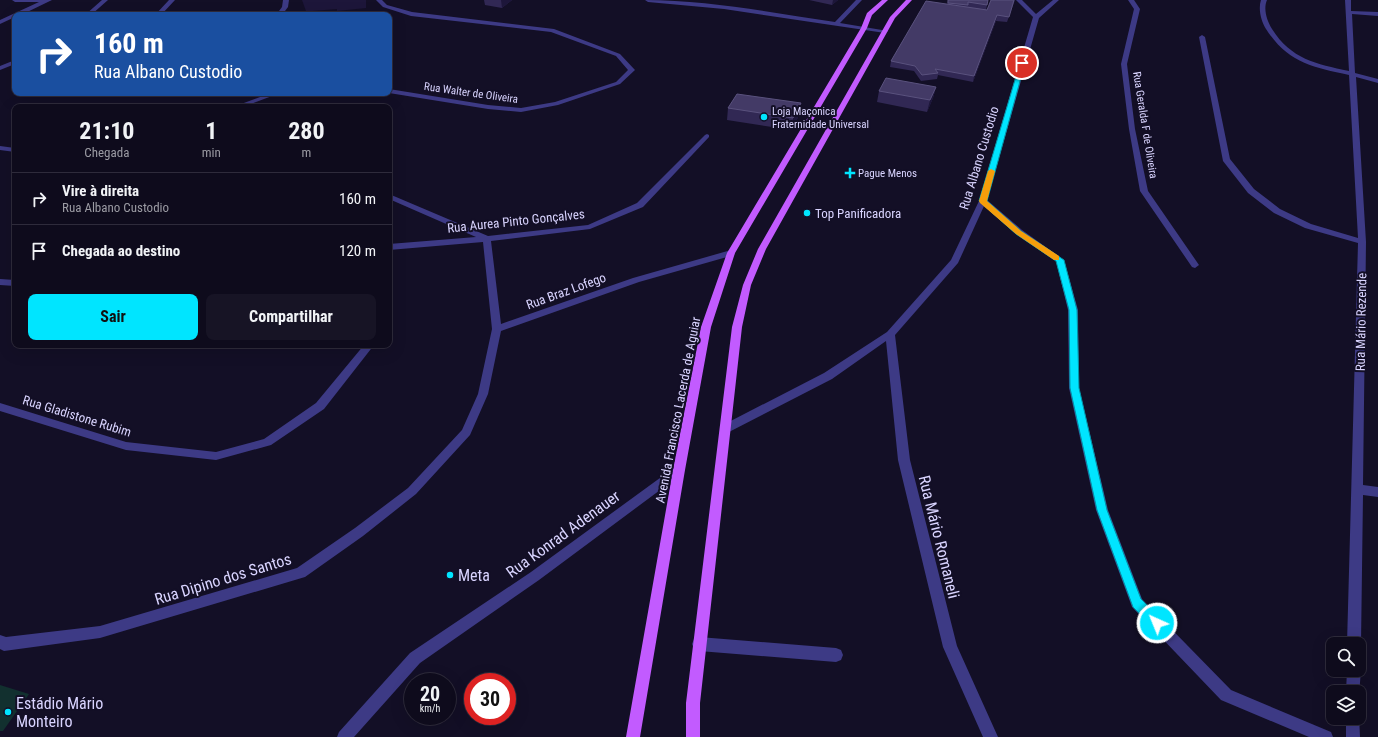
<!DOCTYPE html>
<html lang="pt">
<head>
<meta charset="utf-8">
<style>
	body { margin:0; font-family:"Roboto Condensed",sans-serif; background:#171425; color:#f1f3f6; height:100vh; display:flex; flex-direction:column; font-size:15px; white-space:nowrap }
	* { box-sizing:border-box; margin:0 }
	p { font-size:13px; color:#9b9ba3 }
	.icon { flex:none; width:22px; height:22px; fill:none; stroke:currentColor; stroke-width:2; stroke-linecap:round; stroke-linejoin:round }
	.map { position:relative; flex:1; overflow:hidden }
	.panel { position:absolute; left:12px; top:104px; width:380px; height:244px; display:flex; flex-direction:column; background:#0e0b1c; border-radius:8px; box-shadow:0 4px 16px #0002,0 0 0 1px #2e2b3b }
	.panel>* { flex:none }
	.top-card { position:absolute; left:12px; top:12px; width:380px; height:84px; border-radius:8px; box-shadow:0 4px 16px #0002,0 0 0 1px #2e2b3b; background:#1a4fa0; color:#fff; overflow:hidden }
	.tools { position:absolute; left:1326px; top:637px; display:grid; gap:8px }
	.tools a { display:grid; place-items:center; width:40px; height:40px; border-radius:8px; background:#0e0b1c; box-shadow:0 4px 16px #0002,0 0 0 1px #2e2b3b; font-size:20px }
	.speed { position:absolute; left:404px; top:673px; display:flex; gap:8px; font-size:20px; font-weight:700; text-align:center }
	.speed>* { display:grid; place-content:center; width:52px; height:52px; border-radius:50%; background:#0e0b1c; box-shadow:0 4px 16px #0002,0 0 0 1px #2e2b3b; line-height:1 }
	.speed small { font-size:10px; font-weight:400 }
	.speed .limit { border:6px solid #d22; background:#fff; color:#111 }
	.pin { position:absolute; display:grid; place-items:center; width:34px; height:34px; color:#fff; margin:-17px; border:2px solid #fff; border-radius:50%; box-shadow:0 1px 4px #0007 }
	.me { position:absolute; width:44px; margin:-22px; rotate:316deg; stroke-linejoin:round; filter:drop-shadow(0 0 3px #0008) }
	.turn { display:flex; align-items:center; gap:14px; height:84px; padding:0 16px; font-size:18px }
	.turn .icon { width:52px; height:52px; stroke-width:2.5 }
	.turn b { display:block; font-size:28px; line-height:34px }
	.eta { display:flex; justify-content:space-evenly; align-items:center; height:68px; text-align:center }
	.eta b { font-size:24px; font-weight:700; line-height:28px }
	.button { display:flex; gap:8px; margin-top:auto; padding:8px 16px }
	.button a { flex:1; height:46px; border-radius:8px; background:#00e5ff; color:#111; font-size:16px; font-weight:700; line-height:46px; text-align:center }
	.button a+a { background:#171425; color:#f1f3f6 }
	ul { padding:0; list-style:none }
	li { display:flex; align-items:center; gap:12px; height:52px; padding:0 16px; border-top:1px solid #2e2b3b }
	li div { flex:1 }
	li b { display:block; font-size:15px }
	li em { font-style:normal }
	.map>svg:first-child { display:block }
	.green { fill:#12302f }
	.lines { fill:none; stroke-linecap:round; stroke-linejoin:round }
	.minor { fill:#3d3a85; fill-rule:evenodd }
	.major { fill:#c25bff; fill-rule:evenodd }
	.wall { fill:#312854 }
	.shaded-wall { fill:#1d163a }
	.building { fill:#433a66; stroke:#5a527e }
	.route { fill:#00e5ff; stroke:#0095a6 }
	.slow { fill:#f59e0b }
	.poi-dot { fill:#00e5ff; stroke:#130f26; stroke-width:1.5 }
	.labels { text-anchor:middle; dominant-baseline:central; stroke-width:4; stroke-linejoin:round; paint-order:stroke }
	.far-street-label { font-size:11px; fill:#d9d4ff; stroke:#130f26 }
	.far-poi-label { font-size:11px; fill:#d9d4ff; stroke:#130f26; text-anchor:start }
	.street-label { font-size:13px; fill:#d9d4ff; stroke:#130f26 }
	.poi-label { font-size:13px; fill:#d9d4ff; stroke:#130f26; text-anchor:start }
	.near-street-label { font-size:16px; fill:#d9d4ff; stroke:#130f26 }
	.near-poi-label { font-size:16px; fill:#d9d4ff; stroke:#130f26; text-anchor:start }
</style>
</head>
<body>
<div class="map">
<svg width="1378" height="737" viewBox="0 0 1378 737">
	<rect width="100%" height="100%" fill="#130f26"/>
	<path class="green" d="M 0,685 L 29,694 L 3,731 L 0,731 Z"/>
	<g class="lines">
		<path class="minor" d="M 12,0 L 52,0 L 21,15 L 15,15 L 15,17 L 0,24 L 0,20 L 39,2 L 15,2 Z
			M 102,0 L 108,0 L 91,15 L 85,15 Z
			M 169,0 L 175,0 L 161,15 L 155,15 Z
			M 283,0 L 289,0 L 288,7 L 282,15 L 276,15 L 282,7 Z
			M 376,0 L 382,0 L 387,5 L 412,12 L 554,29 L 620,54 L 635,70 L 620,84 L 558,105 L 521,112 L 488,109 L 389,93 L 389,89 L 488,105 L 521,108 L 555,102 L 616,82 L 628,70 L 616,56 L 551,32 L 411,16 L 383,7 Z
			M 645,0 C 709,0 772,13 835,22 L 856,0 L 862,0 L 840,23 L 888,31 L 885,33 L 724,9 L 648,2 Z
			M 1016,0 L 1022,0 L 1036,14 L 1053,0 L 1059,0 L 1039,18 L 987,200 L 1022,230 L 1064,260 L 1078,310 L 1079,388 L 1108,510 L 1142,599 L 1231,690 L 1331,732 L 1333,737 L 1309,737 L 1221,700 L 1132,607 L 1096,510 L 1069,388 L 1068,310 L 1056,261 L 1016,234 L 984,206 L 958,263 L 895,335 L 910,460 L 957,646 L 998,737 L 983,737 L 943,647 L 898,460 L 886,341 L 832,379 L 729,432 L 725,433 L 721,432 L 720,429 L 721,426 L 824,373 L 887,332 L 951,260 L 979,201 L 1033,17 Z
			M 1128,0 L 1134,0 L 1140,9 L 1127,64 L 1135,129 L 1148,191 L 1199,265 L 1195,268 L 1192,267 L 1140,191 L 1129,129 L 1121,64 L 1134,9 Z
			M 1261,0 L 1267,0 C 1263,9 1267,21 1272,29 C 1291,59 1316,64 1349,71 L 1345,0 L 1351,0 L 1351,11 L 1378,12 L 1378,16 L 1352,14 L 1355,73 L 1378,79 L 1378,83 L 1356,77 L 1366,242 L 1363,485 L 1378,487 L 1378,497 L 1363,495 L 1361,644 L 1359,648 L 1359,644 L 1347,644 L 1358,243 L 1305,228 L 1274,213 L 1248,193 L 1223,161 L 1199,37 L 1202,35 L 1205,37 L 1230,159 L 1254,189 L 1280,209 L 1311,224 L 1358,238 L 1349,75 C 1312,67 1288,63 1266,29 C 1261,21 1258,9 1261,0 Z
			M 15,60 L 15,64 L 0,70 L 0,66 Z
			M 72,93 L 81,93 L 71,97 L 67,97 L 67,95 Z
			M 271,93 L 280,93 L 243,107 L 233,107 Z
			M 707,134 L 709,135 L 709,137 L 643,207 L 590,229 L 491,241 L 501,324 L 633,278 L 731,250 L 734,251 L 735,253 L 734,255 L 639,282 L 501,331 L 488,394 L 470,435 L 416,494 L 363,536 L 305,577 L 100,638 L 4,651 L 0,649 L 0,635 L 6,637 L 100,626 L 297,568 L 355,528 L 408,488 L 462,430 L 478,394 L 492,329 L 483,242 L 389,250 L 389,244 L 476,237 L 389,199 L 389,194 L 488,236 L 588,225 L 637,203 L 705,135 Z
			M 0,146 L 15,148 L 15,152 L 0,150 Z
			M 0,279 L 15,280 L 15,286 L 0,285 Z
			M 364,345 L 374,345 L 324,409 L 271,445 L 216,460 L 126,450 L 0,411 L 0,403 L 126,442 L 216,452 L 264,439 L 316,403 Z
			M 679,465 L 683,467 L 685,470 L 683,473 L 539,580 L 420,663 L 354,737 L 337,737 L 339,732 L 410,653 L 531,572 L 675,467 Z
			M 699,637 L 836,648 L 841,650 L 843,655 L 841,660 L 836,662 L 699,651 L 694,649 L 692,644 L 694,639 Z
			M 1359,665 L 1361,670 L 1359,695 L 1359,692 L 1346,692 L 1347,670 L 1359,670 Z
			M 1359,715 L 1360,737 L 1346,737 L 1346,718 L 1359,718 Z"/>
		<path class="major" d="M 882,0 L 888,0 L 872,15 L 867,28 L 735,253 L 711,327 L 685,470 L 640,737 L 626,737 L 673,470 L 701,327 L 727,253 L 861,28 L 867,13 Z
			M 906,0 L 912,0 L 895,18 L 766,249 L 751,285 L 742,327 L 700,703 L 700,737 L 686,737 L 686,703 L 732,327 L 743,285 L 758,249 L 890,17 Z"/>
	</g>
	<path class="wall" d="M 484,0 L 512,0 L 502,8 L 485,5 Z
		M 809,0 L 838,0 L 832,5 Z
		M 948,0 L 988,0 L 986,10 L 987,10 L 1015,0 L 1007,22 L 996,21 L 973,82 L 938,75 L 937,79 L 921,81 L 914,71 L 890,67 L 891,61 L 947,4 Z
		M 936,87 L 933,98 L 927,112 L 877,102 L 879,91 Z
		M 801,103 L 799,115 L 792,130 L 727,120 L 728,108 Z"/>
	<path class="shaded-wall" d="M 302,0 L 366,0 L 366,8 L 337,11 L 337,9 L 313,11 L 307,14 Z
		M 501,0 L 512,0 L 502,8 Z
		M 833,0 L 838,0 L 832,5 Z
		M 997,15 L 996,21 L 973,82 L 974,76 Z
		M 936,87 L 933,98 L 927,112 L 930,100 Z
		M 801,103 L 799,115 L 792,130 L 793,118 Z"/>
	<path class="building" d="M 948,0 L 988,0 L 987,5 L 968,2 L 968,5 L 948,3 Z
		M 991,0 L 1014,0 L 1009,17 L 997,15 L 974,76 L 935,69 L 938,73 L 922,75 L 915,66 L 891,61 L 926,1 L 987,10 Z
		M 886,78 L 936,87 L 930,100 L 879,91 Z
		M 737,94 L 801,103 L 793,118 L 728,108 Z"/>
	<path class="route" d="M 1022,61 L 1025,63 L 987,201 L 1021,231 L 1064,260 L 1077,310 L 1079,388 L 1107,510 L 1141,599 L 1161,619 L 1163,623 L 1161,627 L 1157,629 L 1152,627 L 1133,607 L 1097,510 L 1070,388 L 1069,310 L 1056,261 L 1016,234 L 979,201 L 1020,63 Z"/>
	<path class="slow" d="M 991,169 L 995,171 L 987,201 L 1021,231 L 1059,256 L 1059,260 L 1054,260 L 1016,234 L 980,203 L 979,201 L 988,171 Z"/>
	<g class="poi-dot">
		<circle cx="764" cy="117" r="4"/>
		<path d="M848 167h4v4h4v4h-4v4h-4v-4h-4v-4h4z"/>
		<circle cx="807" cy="213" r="4"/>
		<circle cx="450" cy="575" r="4"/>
		<circle cx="8" cy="712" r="4"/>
	</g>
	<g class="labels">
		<g class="far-street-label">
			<text transform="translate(471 93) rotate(8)">Rua Walter de Oliveira</text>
			<text transform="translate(1145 125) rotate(81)">Rua Geralda F de Oliveira</text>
		</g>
		<g class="far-poi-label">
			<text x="772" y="111">Loja Maçonica<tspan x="772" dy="13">Fraternidade Universal</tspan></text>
			<text x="858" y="173">Pague Menos</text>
		</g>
		<g class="street-label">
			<text transform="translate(979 158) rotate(-73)">Rua Albano Custodio</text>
			<text transform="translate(516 221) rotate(-6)">Rua Aurea Pinto Gonçalves</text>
			<text transform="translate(566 291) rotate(-20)">Rua Braz Lofego</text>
			<text transform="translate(1361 322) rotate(-89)">Rua Mário Rezende</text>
			<text transform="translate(678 410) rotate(-79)">Avenida Francisco Lacerda de Aguiar</text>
			<text transform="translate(77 416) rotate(17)">Rua Gladistone Rubim</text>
		</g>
		<g class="poi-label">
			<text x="815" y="213">Top Panificadora</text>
		</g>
		<g class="near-street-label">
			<text transform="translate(563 534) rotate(-36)">Rua Konrad Adenauer</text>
			<text transform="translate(939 537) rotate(76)">Rua Mário Romaneli</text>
			<text transform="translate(223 579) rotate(-17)">Rua Dipino dos Santos</text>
		</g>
		<g class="near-poi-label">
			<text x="458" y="575">Meta</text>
			<text x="16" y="703">Estádio Mário<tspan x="16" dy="18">Monteiro</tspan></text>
		</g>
	</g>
</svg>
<div class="tools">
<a><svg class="icon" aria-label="search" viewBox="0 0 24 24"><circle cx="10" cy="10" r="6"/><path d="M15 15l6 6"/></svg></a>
<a><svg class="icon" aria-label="layers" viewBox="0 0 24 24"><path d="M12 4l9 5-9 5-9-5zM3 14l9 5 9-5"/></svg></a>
</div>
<div class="speed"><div>20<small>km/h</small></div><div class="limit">30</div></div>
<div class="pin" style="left:1022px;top:63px;background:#d93025"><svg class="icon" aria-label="arrive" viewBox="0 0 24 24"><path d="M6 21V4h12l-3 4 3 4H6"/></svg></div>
<svg class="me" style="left:1157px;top:623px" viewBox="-20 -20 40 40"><circle r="17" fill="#00e5ff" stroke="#fff" stroke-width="3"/><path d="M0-11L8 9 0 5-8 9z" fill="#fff"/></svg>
<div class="top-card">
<div class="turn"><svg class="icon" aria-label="right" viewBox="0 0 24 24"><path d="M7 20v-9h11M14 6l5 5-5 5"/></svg><div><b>160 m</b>Rua Albano Custodio</div></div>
</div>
<section class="panel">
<div class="eta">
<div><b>21:10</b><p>Chegada</p></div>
<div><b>1</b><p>min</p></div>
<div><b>280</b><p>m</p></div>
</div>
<ul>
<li><svg class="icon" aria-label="right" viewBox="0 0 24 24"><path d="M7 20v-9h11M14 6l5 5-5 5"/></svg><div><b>Vire à direita</b><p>Rua Albano Custodio</p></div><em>160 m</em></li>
<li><svg class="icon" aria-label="arrive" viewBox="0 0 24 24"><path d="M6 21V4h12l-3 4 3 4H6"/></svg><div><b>Chegada ao destino</b></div><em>120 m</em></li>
</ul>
<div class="button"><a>Sair</a><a>Compartilhar</a></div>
</section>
</div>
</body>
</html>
